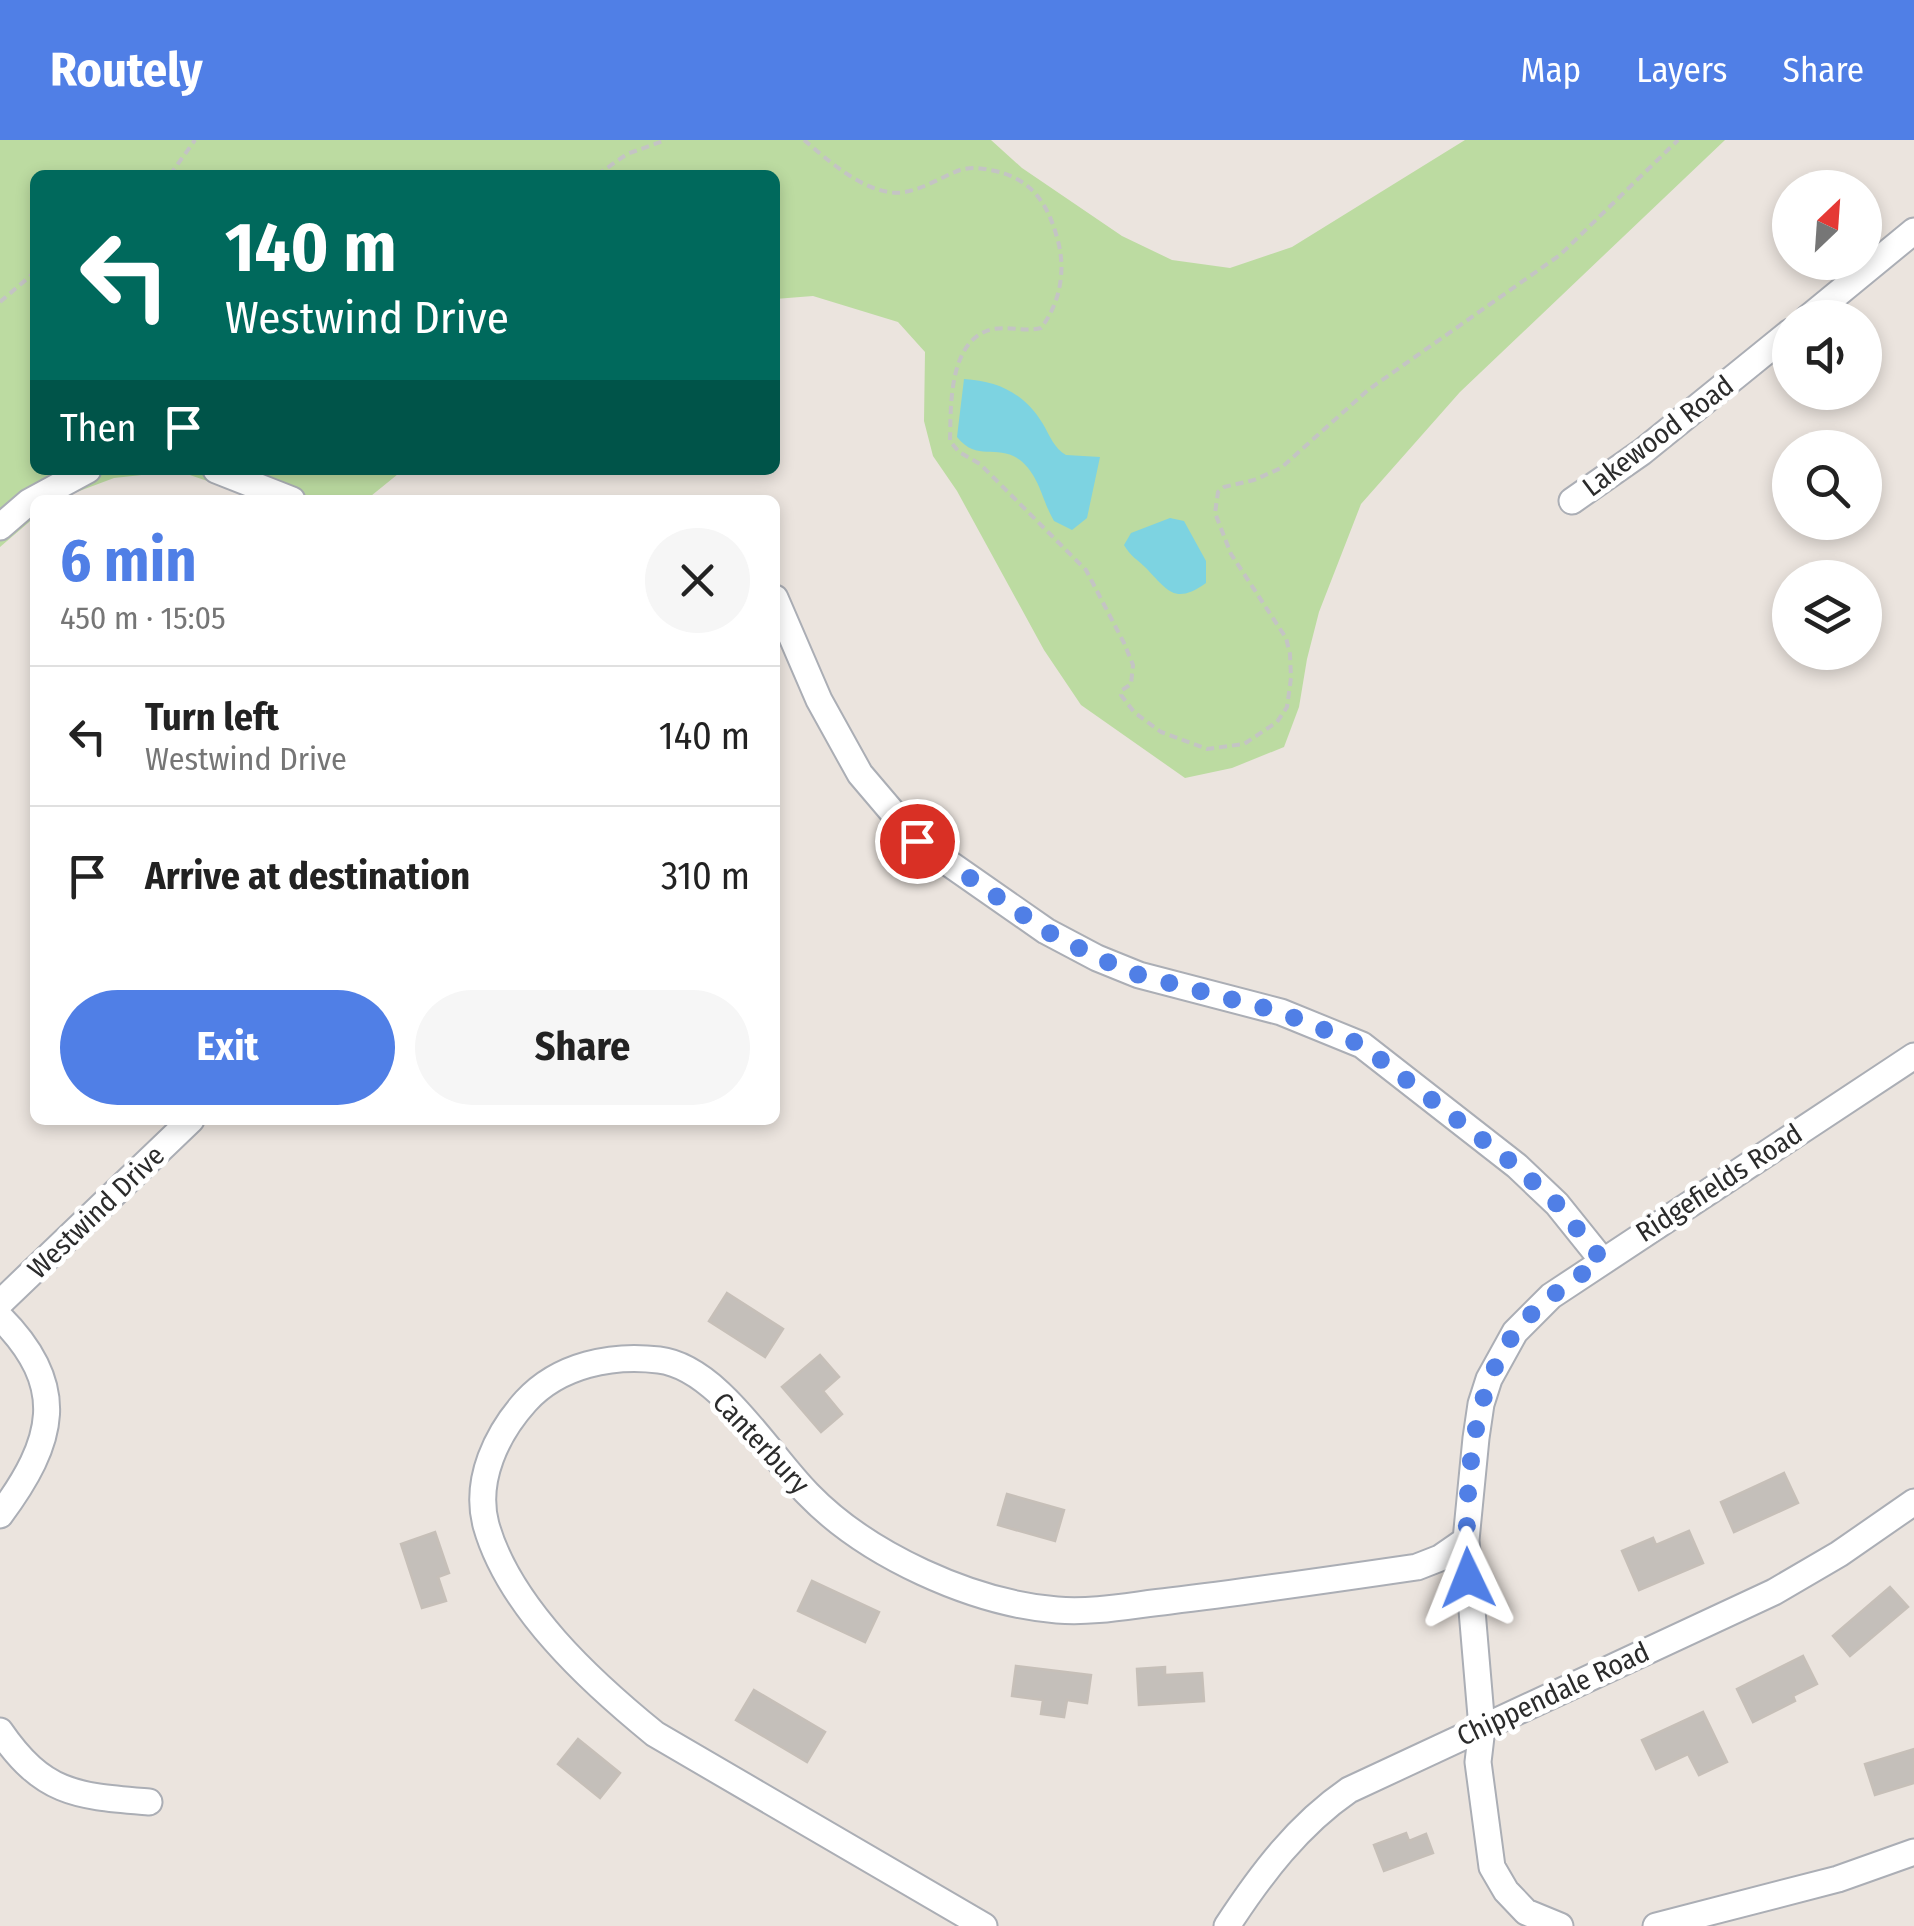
<!DOCTYPE html>
<html lang="en">
<head>
<meta charset="utf-8">
<style>
	body { margin:0; font-family:"Fira Sans Condensed",sans-serif; background:#f6f6f6; color:#222; height:100vh; display:flex; flex-direction:column; font-size:38px; white-space:nowrap }
	* { box-sizing:border-box; margin:0 }
	p { font-size:32px; color:#767676 }
	.icon { flex:none; width:55px; height:55px; fill:none; stroke:currentColor; stroke-width:2; stroke-linecap:round; stroke-linejoin:round }
	.map { position:relative; flex:1; overflow:hidden }
	.details { position:absolute; left:30px; top:355px; width:750px; height:630px; display:flex; flex-direction:column; background:#fff; border-radius:15px; box-shadow:0 5px 15px #0003 }
	.details>* { flex:none }
	.guide { position:absolute; left:30px; top:30px; width:750px; height:305px; border-radius:15px; box-shadow:0 5px 15px #0003; background:#00695c; color:#fff; overflow:hidden }
	.needle { width:65px; rotate:25deg }
	.tools { position:absolute; left:1772px; top:30px; display:grid; gap:20px }
	.tools a { display:grid; place-items:center; width:110px; height:110px; border-radius:50%; background:#fff; box-shadow:0 5px 15px #0003; font-size:50px }
	.pin { position:absolute; display:grid; place-items:center; width:85px; height:85px; color:#fff; margin:-42px; border:5px solid #fff; border-radius:50%; box-shadow:0 2px 10px #0007 }
	.me { position:absolute; width:110px; margin:-55px; rotate:358deg; stroke-linejoin:round; filter:drop-shadow(0 0 8px #0008) }
	.turn { display:flex; align-items:center; gap:35px; height:210px; padding:0 30px; font-size:45px }
	.turn .icon { width:130px; height:130px; stroke-width:2.5 }
	.turn b { display:block; font-size:70px; line-height:85px }
	.then { display:flex; align-items:center; height:95px; padding:0 30px; background:#0003; gap:20px; font-size:38px }
	.round { display:grid; place-items:center; flex:none; width:105px; height:105px; border-radius:52px; background:#f6f6f6 }
	.overview { display:flex; align-items:center; justify-content:space-between; height:170px; padding:0 30px }
	h1 { font-size:60px; font-weight:700; line-height:75px; color:#507fe6 }
	.cta { display:flex; gap:20px; margin-top:auto; padding:20px 30px }
	.cta a { flex:1; height:115px; border-radius:60px; background:#507fe6; color:#fff; font-size:40px; font-weight:700; line-height:115px; text-align:center }
	.cta a+a { background:#f6f6f6; color:#222 }
	ul { padding:0; list-style:none }
	li { display:flex; align-items:center; gap:30px; height:140px; padding:0 30px; border-top:2px solid #e0e0e0 }
	li div { flex:1 }
	li b { display:block; font-size:38px }
	li em { font-style:normal }
	header { display:flex; align-items:center; gap:60px; box-sizing:border-box; height:140px; padding:0 50px; background:#507fe6; color:#fff }
	header strong { font-size:48px }
	nav { display:flex; gap:55px; margin-inline-start:auto; font-size:35px }
	.map>svg:first-child { display:block }
	.green { fill:#bcdba1 }
	.water { fill:#7dd3e1 }
	.building { fill:#c4bfba; stroke:#c6bfb8; stroke-width:2.5 }
	.lines { fill:none; stroke-linecap:round; stroke-linejoin:round }
	.minor-casing { stroke:#abaeb5; stroke-width:29 }
	.path { stroke:#c4c4c4; stroke-width:4; stroke-dasharray:8 5; stroke-linecap:butt }
	.minor { stroke:#fff; stroke-width:25 }
	.route { stroke:#507fe6; stroke-width:18; stroke-dasharray:0 32.4 }
	.labels { text-anchor:middle; dominant-baseline:central; stroke-width:10; stroke-linejoin:round; paint-order:stroke }
	.street-label { font-size:28px; fill:#2b2b2b; stroke:#fff }
</style>
</head>
<body>
<header>
<strong>Routely</strong>
<nav><a>Map</a><a>Layers</a><a>Share</a></nav>
</header>
<div class="map">
<svg width="1914" height="1786" viewBox="0 0 1914 1786">
	<rect width="100%" height="100%" fill="#ebe4de"/>
	<path class="green" d="M 0,0 L 991,0 L 1022,28 L 1122,96 L 1172,120 L 1230,128 L 1292,107 L 1465,0 L 1725,0 L 1460,252 L 1361,364 L 1319,472 L 1307,519 L 1299,567 L 1284,607 L 1232,628 L 1185,638 L 1081,565 L 1044,510 L 957,351 L 933,316 L 924,281 L 925,212 L 898,182 L 813,156 L 775,159 L 775,35 L 35,35 L 35,330 L 403,330 L 366,360 L 263,360 L 178,331 L 114,338 L 58,359 L 35,360 L 35,377 L 0,407 Z"/>
	<path class="water" d="M 964,239 C 999,241 1025,254 1043,284 C 1050,296 1054,308 1066,315 L 1100,317 L 1087,378 L 1072,390 L 1054,381 C 1042,361 1040,336 1020,320 C 997,303 978,323 957,297 Z
		M 1170,378 L 1184,381 L 1206,421 L 1206,443 C 1175,465 1168,451 1146,428 C 1138,420 1130,416 1124,405 L 1131,393 Z"/>
	<path class="building" d="M 727,1153 L 783,1189 L 765,1217 L 709,1181 Z
		M 820,1215 L 839,1237 L 823,1251 L 842,1274 L 821,1292 L 782,1247 Z
		M 1784,1333 L 1798,1363 L 1734,1392 L 1721,1362 Z
		M 1007,1354 L 1064,1370 L 1055,1401 L 998,1385 Z
		M 1689,1391 L 1703,1423 L 1639,1450 L 1622,1411 L 1653,1398 L 1656,1405 Z
		M 435,1392 L 449,1433 L 438,1437 L 446,1461 L 422,1468 L 401,1404 Z
		M 812,1441 L 879,1472 L 865,1502 L 798,1471 Z
		M 1890,1447 L 1908,1467 L 1850,1516 L 1833,1496 Z
		M 1803,1516 L 1817,1544 L 1793,1556 L 1795,1561 L 1753,1582 L 1737,1549 Z
		M 1016,1526 L 1091,1535 L 1087,1563 L 1067,1560 L 1064,1577 L 1041,1574 L 1043,1560 L 1012,1556 Z
		M 1165,1527 L 1165,1535 L 1202,1533 L 1204,1561 L 1139,1565 L 1137,1529 Z
		M 754,1550 L 825,1592 L 807,1622 L 736,1580 Z
		M 1703,1572 L 1727,1622 L 1699,1635 L 1688,1614 L 1656,1629 L 1642,1600 Z
		M 578,1599 L 620,1633 L 600,1658 L 558,1624 Z
		M 1914,1609 L 1914,1643 L 1875,1655 L 1865,1624 Z
		M 1406,1693 L 1409,1701 L 1426,1694 L 1433,1713 L 1384,1731 L 1374,1705 Z"/>
	<g class="lines">
		<defs>
			<path id="minor" d="M 1808,178 L 1914,91
				M 216,330 L 292,360
				M 1572,361 L 1642,312 L 1790,192
				M 0,387 L 29,362 L 88,330
				M 775,458 L 819,560 L 860,634 L 917,701 L 1046,791 L 1097,818 L 1139,835 L 1281,872 L 1362,905 L 1517,1026 L 1557,1064 L 1602,1120
				M 0,1163 L 191,980
				M 0,1177 C 69,1246 55,1301 0,1375
				M 0,1591 C 44,1655 77,1656 149,1662
				M 984,1786 L 655,1594 C 591,1542 509,1467 486,1385 C 474,1340 497,1293 526,1261 C 559,1225 612,1214 659,1220 C 718,1227 768,1314 808,1354 C 867,1415 972,1463 1057,1470 C 1095,1473 1132,1465 1170,1461 C 1253,1451 1335,1439 1417,1427 L 1440,1418 L 1466,1400
				M 1227,1786 C 1261,1734 1298,1685 1349,1650 L 1774,1452 L 1839,1414 L 1914,1362
				M 1560,1786 L 1526,1772 L 1506,1751 L 1492,1727 L 1478,1622 L 1482,1588 L 1466,1400 L 1476,1298 L 1481,1264 L 1489,1239 L 1515,1192 L 1551,1156 L 1914,916
				M 1656,1786 L 1838,1739 L 1914,1712"/>
		</defs>
		<use href="#minor" class="minor-casing"/>
		<path class="path" d="M 804,0 C 828,20 856,46 888,52 C 912,57 938,38 960,30 C 969,27 980,28 990,30 C 1031,37 1048,63 1058,101 C 1066,131 1060,163 1041,188 C 1024,192 1009,186 993,189 C 948,199 951,266 950,301 L 959,312 L 980,324 L 1086,430 L 1124,503 L 1133,525 L 1131,544 L 1121,551 L 1121,555 L 1134,572 L 1161,592 L 1207,609 L 1244,604 L 1277,582 L 1287,567 L 1291,538 L 1290,514 L 1286,498 L 1231,414 L 1215,373 L 1218,352 L 1224,347 L 1254,340 L 1281,328 L 1368,250 L 1560,115 L 1678,0
			M 170,35 L 195,0
			M 597,35 L 627,14 L 666,0
			M 0,162 L 35,132"/>
		<use href="#minor" class="minor"/>
	</g>
	<g class="lines">
		<path class="route" d="M 917,701 L 1046,791 L 1098,818 L 1139,835 L 1280,872 L 1362,905 L 1516,1026 L 1557,1064 L 1602,1120 C 1571,1142 1537,1163 1514,1194 C 1468,1256 1464,1363 1468,1438"/>
	</g>
	<g class="labels">
		<g class="street-label">
			<text transform="translate(1658 296) rotate(-37)">Lakewood Road</text>
			<text transform="translate(1719 1043) rotate(-33)">Ridgefields Road</text>
			<text transform="translate(96 1072) rotate(-44)">Westwind Drive</text>
			<text transform="translate(761 1303) rotate(47)">Canterbury</text>
			<text transform="translate(1553 1554) rotate(-25)">Chippendale Road</text>
		</g>
	</g>
</svg>
<div class="tools">
<a><svg class="needle" viewBox="-14 -14 28 28"><path d="M0-13l5 13h-10z" fill="#e53935"/><path d="M0 13l5-13h-10z" fill="#767676"/></svg></a>
<a><svg class="icon" aria-label="sound" viewBox="0 0 24 24"><path d="M4 9h4l5-4v14l-5-4H4zM17 9q2 3 0 6"/></svg></a>
<a><svg class="icon" aria-label="search" viewBox="0 0 24 24"><circle cx="10" cy="10" r="6"/><path d="M15 15l6 6"/></svg></a>
<a><svg class="icon" aria-label="layers" viewBox="0 0 24 24"><path d="M12 4l9 5-9 5-9-5zM3 14l9 5 9-5"/></svg></a>
</div>
<div class="pin" style="left:917px;top:701px;background:#d93025"><svg class="icon" aria-label="arrive" viewBox="0 0 24 24"><path d="M6 21V4h12l-3 4 3 4H6"/></svg></div>
<svg class="me" style="left:1468px;top:1438px" viewBox="-20 -20 40 40"><path d="M0-17L14 15 0 8-14 15z" fill="#507fe6" stroke="#fff" stroke-width="4"/></svg>
<div class="guide">
<div class="turn"><svg class="icon" aria-label="left" viewBox="0 0 24 24"><path d="M17 20v-9H6M10 6l-5 5 5 5"/></svg><div><b>140 m</b>Westwind Drive</div></div>
<div class="then">Then<svg class="icon" aria-label="arrive" viewBox="0 0 24 24"><path d="M6 21V4h12l-3 4 3 4H6"/></svg></div>
</div>
<section class="details">
<div class="overview"><div><h1>6 min</h1><p>450 m · 15:05</p></div><a class="round"><svg class="icon" aria-label="close" viewBox="0 0 24 24"><path d="M6 6l12 12M18 6L6 18"/></svg></a></div>
<ul>
<li><svg class="icon" aria-label="left" viewBox="0 0 24 24"><path d="M17 20v-9H6M10 6l-5 5 5 5"/></svg><div><b>Turn left</b><p>Westwind Drive</p></div><em>140 m</em></li>
<li><svg class="icon" aria-label="arrive" viewBox="0 0 24 24"><path d="M6 21V4h12l-3 4 3 4H6"/></svg><div><b>Arrive at destination</b></div><em>310 m</em></li>
</ul>
<div class="cta"><a>Exit</a><a>Share</a></div>
</section>
</div>
</body>
</html>
